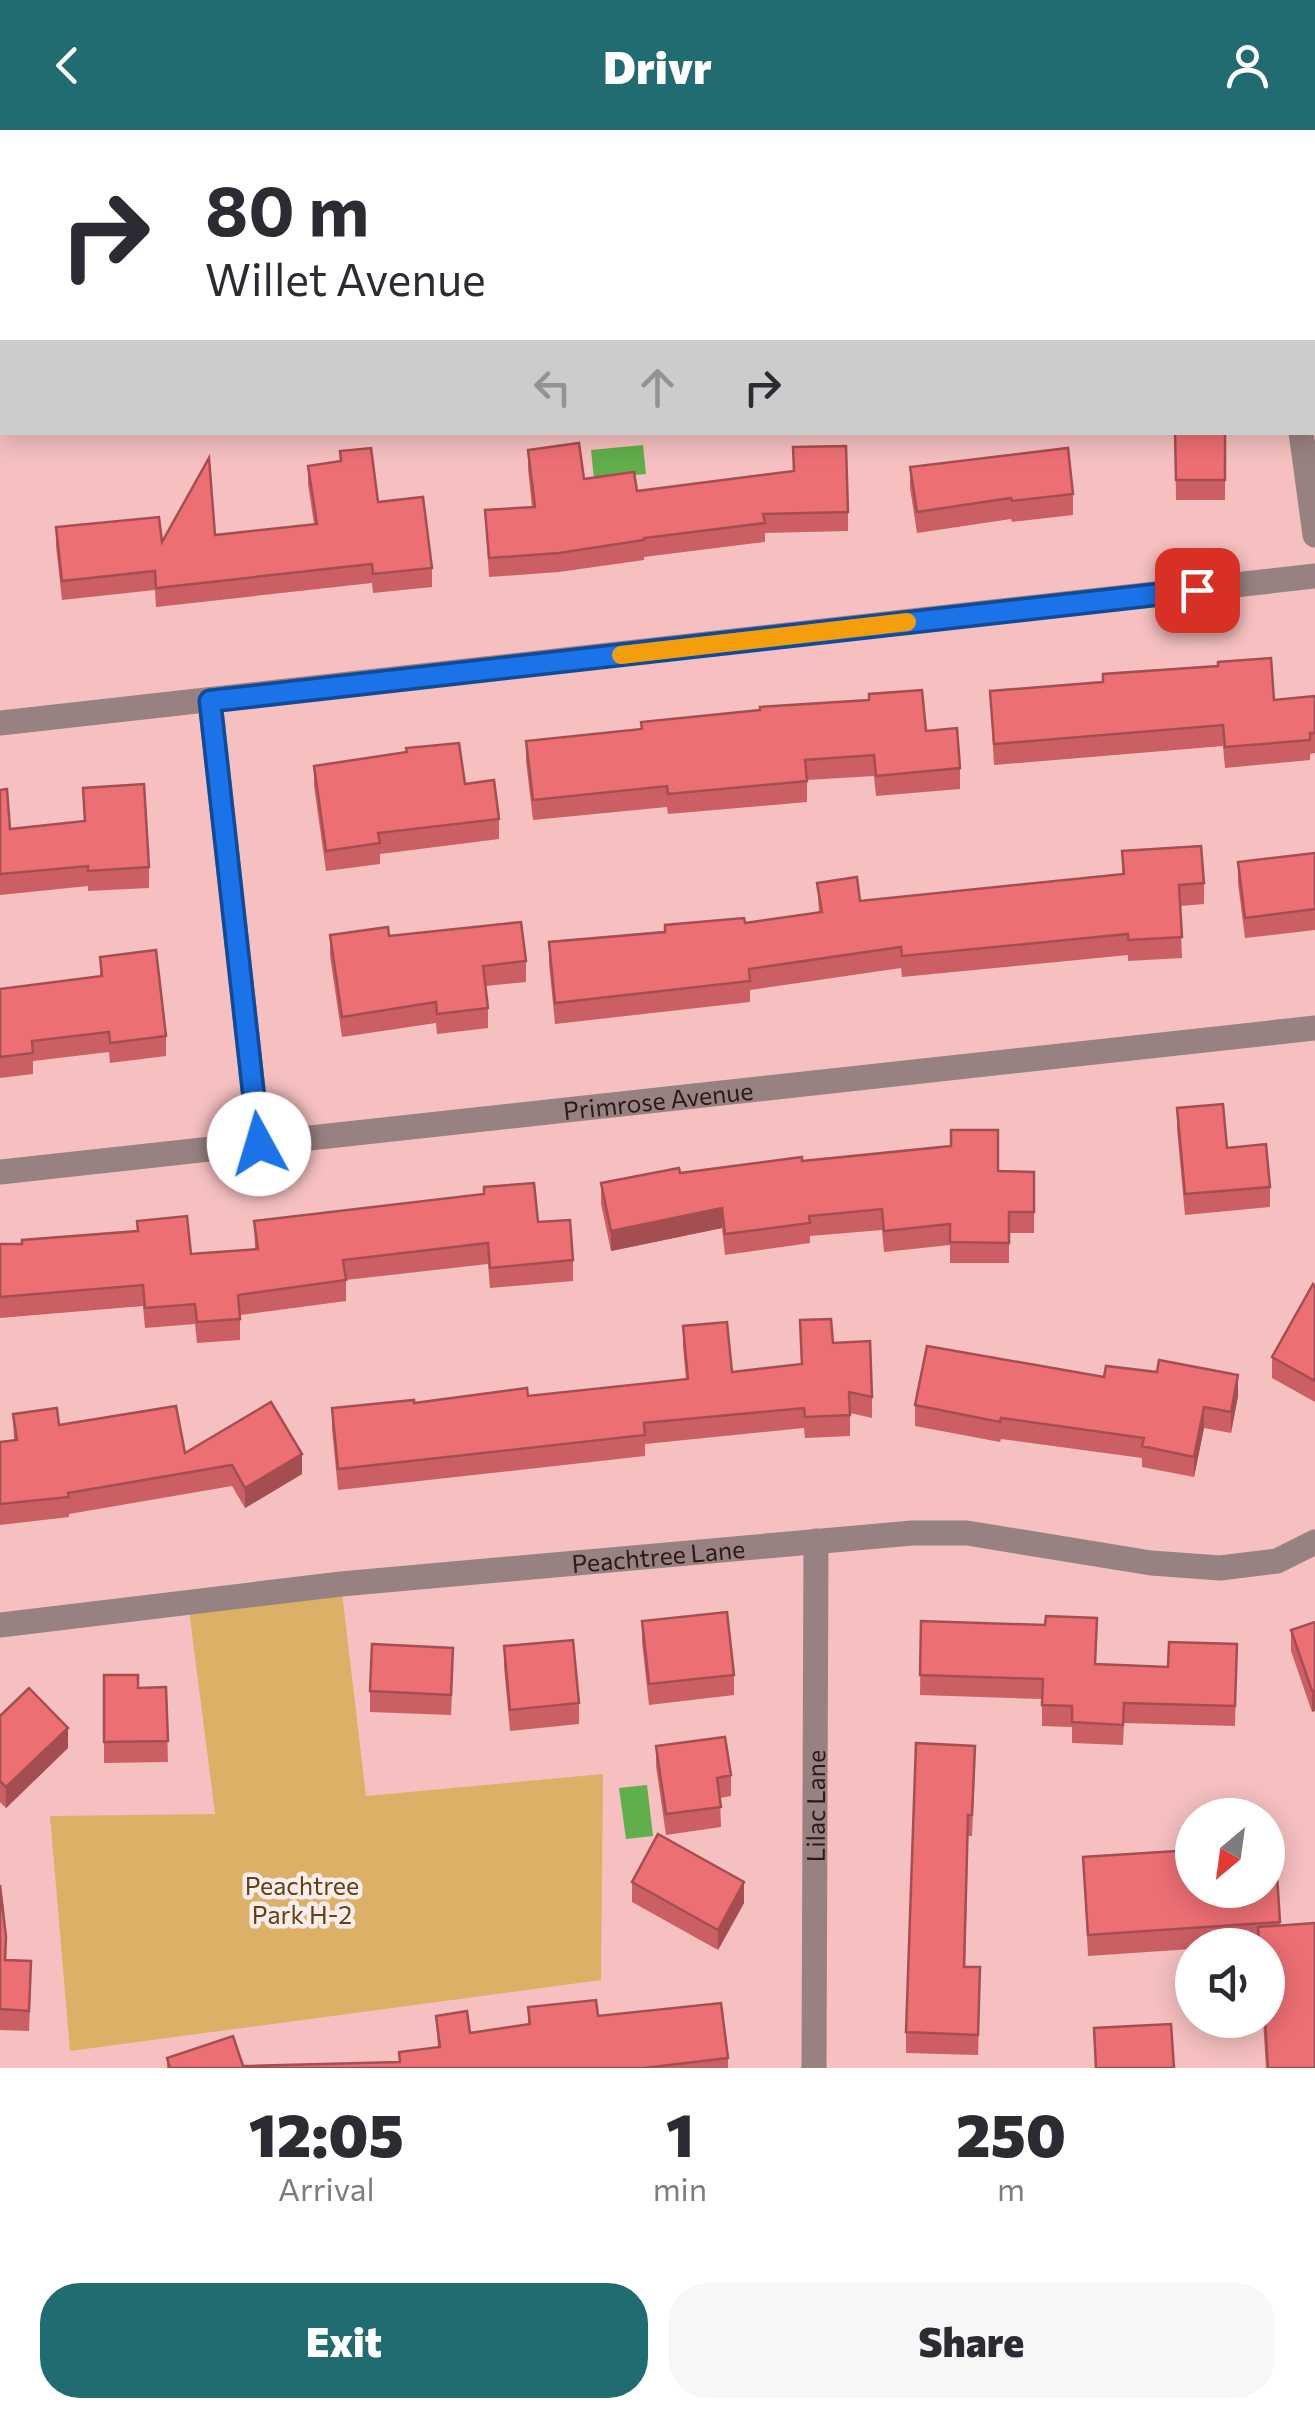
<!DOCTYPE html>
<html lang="en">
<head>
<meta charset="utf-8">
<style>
	body { margin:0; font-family:Commissioner,sans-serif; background:#f7f7f7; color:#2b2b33; height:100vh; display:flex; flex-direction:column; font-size:38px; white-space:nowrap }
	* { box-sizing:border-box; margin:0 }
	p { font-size:32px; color:#7c7c81 }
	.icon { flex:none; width:55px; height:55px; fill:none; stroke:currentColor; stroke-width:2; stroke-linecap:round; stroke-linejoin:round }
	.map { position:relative; height:1938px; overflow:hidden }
	.side { display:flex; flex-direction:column; background:#fff; flex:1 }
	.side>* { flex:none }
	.banner { position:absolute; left:0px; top:0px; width:1315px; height:305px; box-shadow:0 5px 25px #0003; background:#fff; color:#2b2b33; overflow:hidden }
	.needle { width:65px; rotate:209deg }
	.fabs { position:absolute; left:1175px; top:1668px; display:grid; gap:20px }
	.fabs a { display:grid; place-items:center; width:110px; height:110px; border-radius:50%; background:#fff; box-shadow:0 5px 25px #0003; font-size:50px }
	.pin { position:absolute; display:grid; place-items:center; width:85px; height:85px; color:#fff; margin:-42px; border-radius:20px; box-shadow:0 5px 15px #0006 }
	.me { position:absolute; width:110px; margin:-55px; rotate:354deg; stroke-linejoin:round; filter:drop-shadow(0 0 8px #0008) }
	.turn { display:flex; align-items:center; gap:35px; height:210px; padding:0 40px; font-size:45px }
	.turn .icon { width:130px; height:130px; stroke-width:2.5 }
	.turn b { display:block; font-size:70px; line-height:85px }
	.lanes { display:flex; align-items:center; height:95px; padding:0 40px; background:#0003; justify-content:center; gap:50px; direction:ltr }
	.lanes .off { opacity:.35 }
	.eta { display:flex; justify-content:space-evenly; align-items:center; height:170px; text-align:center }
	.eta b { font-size:60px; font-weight:800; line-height:70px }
	.button { display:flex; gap:20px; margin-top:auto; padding:20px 40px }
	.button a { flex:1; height:115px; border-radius:40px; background:#206c70; color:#fff; font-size:40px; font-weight:800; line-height:115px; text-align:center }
	.button a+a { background:#f7f7f7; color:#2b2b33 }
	header { display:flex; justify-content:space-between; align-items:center; height:130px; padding:0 40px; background:#206c70; color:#fff; font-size:45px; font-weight:800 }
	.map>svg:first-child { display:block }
	.green { fill:#dcb167 }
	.water { fill:#60ae4c }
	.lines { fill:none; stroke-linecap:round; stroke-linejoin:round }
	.minor { stroke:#988181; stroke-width:25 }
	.wall { fill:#cb5f64 }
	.shaded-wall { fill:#a54e51 }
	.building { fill:#ec6f74; stroke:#a54e51; stroke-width:2.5 }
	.route-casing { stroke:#114b97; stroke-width:25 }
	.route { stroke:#1a73e8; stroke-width:18 }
	.slow { stroke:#f59e0b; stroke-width:18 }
	.labels { text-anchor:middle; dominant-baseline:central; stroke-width:9; stroke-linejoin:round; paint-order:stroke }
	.street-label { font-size:25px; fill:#2c1919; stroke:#fceceb }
	.park-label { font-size:25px; fill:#5f4412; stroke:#fceceb }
</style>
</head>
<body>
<header><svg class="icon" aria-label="back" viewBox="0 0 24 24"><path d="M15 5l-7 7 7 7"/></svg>Drivr<svg class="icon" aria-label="person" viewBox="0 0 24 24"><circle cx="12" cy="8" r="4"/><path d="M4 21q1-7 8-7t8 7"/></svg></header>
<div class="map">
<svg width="1315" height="1938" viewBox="0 0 1315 1938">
	<rect width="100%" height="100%" fill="#f5c0bf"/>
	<path class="green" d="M 341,1454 L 366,1666 L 603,1644 L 601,1850 L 70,1921 L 50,1686 L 215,1684 L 188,1472 Z"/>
	<path class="water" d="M 643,315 L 646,344 L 594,349 L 591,320 Z
		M 647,1655 L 653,1706 L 626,1709 L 619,1658 Z"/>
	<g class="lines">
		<g class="minor">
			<path d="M 1176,0 L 1178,2"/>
			<path d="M 128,2 L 128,0"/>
			<path d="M 738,2 L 746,0"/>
			<path d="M 0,3 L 2,4"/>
			<path d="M 1301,302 L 1315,405"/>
			<path d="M 210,571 L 259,1014"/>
			<path d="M 0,593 L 1315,446"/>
			<path id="s1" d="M 0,1042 L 1315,898"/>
			<path id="s2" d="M 0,1495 L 341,1454 L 912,1403 L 967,1403 L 1151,1433 L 1220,1438 L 1277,1431 L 1315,1412"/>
			<path id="s3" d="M 814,1938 L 816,1411"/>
		</g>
	</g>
	<path class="wall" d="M 1280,0 L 1315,0 L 1315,67 L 1312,62 L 1312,2 L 1281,2 Z
		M 0,75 L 2,76 L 2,204 L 0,203 Z
		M 1175,302 L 1225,302 L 1225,370 L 1176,370 Z
		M 528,320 L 584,349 L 637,361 L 848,382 L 848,401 L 765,403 L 765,412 L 644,427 L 644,430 L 559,442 L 489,447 L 485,380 L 532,377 L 528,339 Z
		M 340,321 L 378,372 L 432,438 L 432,457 L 373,463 L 372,453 L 156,477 L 155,460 L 62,470 L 56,416 L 56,397 L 162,412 L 314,394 L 308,354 L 308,336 L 340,331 Z
		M 910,337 L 1073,364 L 1073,385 L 1012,392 L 1011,389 L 917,403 L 910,358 Z
		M 990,561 L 1274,570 L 1315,566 L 1315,623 L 1310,624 L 1310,630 L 1225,638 L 1223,616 L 994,635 Z
		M 926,601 L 960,638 L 960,659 L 876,666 L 874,646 L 807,650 L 807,672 L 668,684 L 667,677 L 533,690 L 526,631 L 526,611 Z
		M 314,636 L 465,654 L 499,689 L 499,709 L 380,724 L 380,734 L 326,741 L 314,656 Z
		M 83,658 L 149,737 L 149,758 L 88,761 L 88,756 L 0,765 L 0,660 L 10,699 L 84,691 Z
		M 1122,721 L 1204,753 L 1204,774 L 1180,776 L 1182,828 L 1128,831 L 1128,825 L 902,847 L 901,838 L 750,860 L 750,872 L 555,894 L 549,833 L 549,812 L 745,793 L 819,782 L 817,753 L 860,771 L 1122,744 Z
		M 1315,723 L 1315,800 L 1245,808 L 1238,753 L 1238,732 Z
		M 330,805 L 389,806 L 526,831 L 526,852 L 486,856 L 488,878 L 488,898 L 437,904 L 436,893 L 342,907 L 330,826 Z
		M 100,827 L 166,906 L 166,926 L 110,933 L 109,922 L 33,931 L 33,944 L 0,948 L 0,859 L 100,847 Z
		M 1177,978 L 1227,1018 L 1270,1057 L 1270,1077 L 1185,1085 L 1177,999 Z
		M 802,1031 L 1034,1042 L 1034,1103 L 1009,1103 L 1009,1133 L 950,1133 L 950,1115 L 884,1122 L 882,1100 L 810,1106 L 810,1113 L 725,1125 L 722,1098 L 611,1121 L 601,1074 L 601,1053 Z
		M 137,1091 L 191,1124 L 255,1119 L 254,1091 L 538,1092 L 573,1130 L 573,1151 L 490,1158 L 488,1134 L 346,1150 L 346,1171 L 240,1185 L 240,1210 L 197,1213 L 195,1194 L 145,1198 L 143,1176 L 0,1188 L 0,1114 L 22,1114 L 137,1101 Z
		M 1315,1156 L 1315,1272 L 1272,1248 L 1272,1227 Z
		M 800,1190 L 833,1213 L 872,1267 L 872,1288 L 850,1283 L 850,1306 L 805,1308 L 804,1298 L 645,1314 L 645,1326 L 338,1360 L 332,1298 L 332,1278 L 528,1266 L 686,1249 L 683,1217 L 683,1196 L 732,1242 L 801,1234 Z
		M 1104,1247 L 1238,1266 L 1231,1303 L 1204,1298 L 1194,1347 L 1142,1337 L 1142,1328 L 1001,1309 L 1000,1312 L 915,1296 L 915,1275 Z
		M 13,1284 L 185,1323 L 302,1344 L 245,1378 L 232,1356 L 69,1384 L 69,1387 L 0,1395 L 0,1312 L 14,1311 Z
		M 642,1491 L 734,1545 L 734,1565 L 649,1575 L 642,1512 Z
		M 921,1491 L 1096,1534 L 1168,1537 L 1237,1514 L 1235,1596 L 1124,1593 L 1123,1615 L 1072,1613 L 1072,1597 L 1042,1596 L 1042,1569 L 920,1565 Z
		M 1315,1492 L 1312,1582 L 1291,1521 L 1291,1500 Z
		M 504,1516 L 579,1573 L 579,1594 L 510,1601 L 504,1537 Z
		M 453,1538 L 451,1585 L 370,1582 L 370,1561 Z
		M 104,1545 L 138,1558 L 166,1557 L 168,1632 L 104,1633 Z
		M 0,1586 L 68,1618 L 6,1678 L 0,1672 Z
		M 656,1616 L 731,1645 L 731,1666 L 720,1668 L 721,1697 L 666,1705 L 656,1636 Z
		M 975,1637 L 972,1706 L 968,1706 L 965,1837 L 980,1858 L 978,1925 L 906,1923 L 906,1902 Z
		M 1275,1714 L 1280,1795 L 1315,1938 L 1266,1938 L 1263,1890 L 1268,1890 L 1268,1815 L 1192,1815 L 1192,1819 L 1088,1826 L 1083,1727 Z
		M 632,1752 L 744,1773 L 718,1820 L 632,1772 Z
		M 0,1755 L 6,1830 L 31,1851 L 29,1901 L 0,1900 Z
		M 528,1877 L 598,1886 L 728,1928 L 728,1938 L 167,1938 L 167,1928 L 243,1936 L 399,1932 L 399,1922 L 438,1917 L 436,1886 L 470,1903 L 528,1895 Z"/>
	<path class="shaded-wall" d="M 722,1078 L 722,1098 L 611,1121 L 611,1101 Z
		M 1238,1245 L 1238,1266 L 1231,1303 L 1231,1282 Z
		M 1204,1277 L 1204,1298 L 1194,1347 L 1194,1327 Z
		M 302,1324 L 302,1344 L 245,1378 L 245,1358 Z
		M 1315,1560 L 1315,1581 L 1312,1582 L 1312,1561 Z
		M 68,1598 L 68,1618 L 6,1678 L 6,1657 Z
		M 744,1752 L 744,1773 L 718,1820 L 718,1800 Z"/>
	<path class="building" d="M 1019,0 L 1081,0 L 1083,2 L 1020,2 Z
		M 1290,0 L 1315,0 L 1315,46 L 1312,42 L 1312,2 L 1291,2 Z
		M 0,75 L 2,76 L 2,183 L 0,182 Z
		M 1175,302 L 1225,302 L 1225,350 L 1176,350 Z
		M 579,313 L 584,349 L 634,342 L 637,361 L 794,341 L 793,317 L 846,316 L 848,382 L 763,384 L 765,393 L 644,408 L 644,410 L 559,423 L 489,428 L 485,380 L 535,377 L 528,320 Z
		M 371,318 L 378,372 L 423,367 L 432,438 L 373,444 L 372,434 L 156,458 L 155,441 L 62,451 L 56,397 L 159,387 L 162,412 L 209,328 L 215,405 L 317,394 L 308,336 L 341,331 L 340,321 Z
		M 1068,318 L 1073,364 L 1012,371 L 1011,368 L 917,382 L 910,337 Z
		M 1271,528 L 1274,570 L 1315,566 L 1315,603 L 1310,603 L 1310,610 L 1225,617 L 1223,595 L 994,614 L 990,561 L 1103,552 L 1103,544 L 1218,536 L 1218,532 Z
		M 922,560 L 926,601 L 957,598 L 960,638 L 876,646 L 874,625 L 805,630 L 807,651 L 668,664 L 667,656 L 533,670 L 526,611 L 642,599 L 641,592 L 760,580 L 760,577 L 869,570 L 869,564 Z
		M 459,613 L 465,654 L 494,650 L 499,689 L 378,703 L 380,713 L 326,721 L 314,636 L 407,622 L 406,618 Z
		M 144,654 L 149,737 L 88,741 L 88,736 L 0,744 L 0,660 L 7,659 L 10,699 L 85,691 L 83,658 Z
		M 1201,716 L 1204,753 L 1179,755 L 1182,807 L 1128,810 L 1128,804 L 902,826 L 901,817 L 749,839 L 750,851 L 555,873 L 549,812 L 665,802 L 665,795 L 744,788 L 745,793 L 822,782 L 817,753 L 857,747 L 860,771 L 1124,744 L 1122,721 Z
		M 1315,723 L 1315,779 L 1245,788 L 1238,732 Z
		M 521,792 L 526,831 L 483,836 L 488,878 L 437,884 L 436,872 L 342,887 L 330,805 L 388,797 L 389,806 Z
		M 156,820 L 166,906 L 110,913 L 109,902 L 32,911 L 33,923 L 0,927 L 0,859 L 102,846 L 100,827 Z
		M 1223,974 L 1227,1018 L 1266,1014 L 1270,1057 L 1185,1064 L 1177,978 Z
		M 951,1000 L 998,1000 L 998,1041 L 1034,1042 L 1034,1082 L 1009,1082 L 1009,1113 L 950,1112 L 950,1094 L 884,1101 L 882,1079 L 809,1086 L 810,1093 L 725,1104 L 722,1078 L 611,1101 L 601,1053 L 679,1038 L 680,1043 L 802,1027 L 802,1031 L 951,1016 Z
		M 534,1053 L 538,1092 L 570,1090 L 573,1130 L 490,1138 L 488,1113 L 343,1130 L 346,1150 L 238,1165 L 240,1189 L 197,1192 L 195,1174 L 145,1178 L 143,1155 L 0,1167 L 0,1114 L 22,1114 L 22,1110 L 138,1101 L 137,1091 L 187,1086 L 191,1124 L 258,1119 L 254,1091 L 484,1064 L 484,1057 Z
		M 1313,1154 L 1315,1156 L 1315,1251 L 1272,1227 Z
		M 831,1189 L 833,1213 L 870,1211 L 872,1267 L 849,1262 L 850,1285 L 805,1287 L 804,1278 L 644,1293 L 645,1305 L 338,1339 L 332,1278 L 414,1270 L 414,1273 L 527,1258 L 528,1266 L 688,1249 L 683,1196 L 727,1192 L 732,1242 L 802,1234 L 800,1190 Z
		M 927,1216 L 1104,1247 L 1106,1236 L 1157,1242 L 1159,1230 L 1238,1245 L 1231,1282 L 1204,1277 L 1194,1327 L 1142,1316 L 1144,1308 L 1001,1288 L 1000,1292 L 915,1275 Z
		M 271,1272 L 302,1324 L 245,1358 L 232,1335 L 68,1363 L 69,1367 L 0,1374 L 0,1312 L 17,1310 L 13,1284 L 57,1278 L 59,1295 L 176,1276 L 185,1323 Z
		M 727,1482 L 734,1545 L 649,1554 L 642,1491 Z
		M 1046,1486 L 1097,1488 L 1095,1534 L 1168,1537 L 1169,1512 L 1237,1514 L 1235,1576 L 1124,1573 L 1123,1595 L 1072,1592 L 1072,1576 L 1042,1575 L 1043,1549 L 920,1545 L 921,1491 L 1045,1495 Z
		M 1315,1492 L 1315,1560 L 1312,1561 L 1291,1500 Z
		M 573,1510 L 579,1573 L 510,1580 L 504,1516 Z
		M 372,1514 L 453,1518 L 451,1565 L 370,1561 Z
		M 104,1545 L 138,1545 L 138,1558 L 166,1557 L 168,1611 L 104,1612 Z
		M 29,1558 L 68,1598 L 6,1657 L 0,1651 L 0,1586 Z
		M 725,1607 L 731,1645 L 717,1648 L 721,1677 L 666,1684 L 656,1616 Z
		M 916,1613 L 975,1616 L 972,1685 L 968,1685 L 964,1837 L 980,1837 L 978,1905 L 906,1902 Z
		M 658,1704 L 744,1752 L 718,1800 L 632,1752 Z
		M 1275,1714 L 1280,1792 L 1088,1805 L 1083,1727 L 1192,1720 L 1192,1760 L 1268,1760 L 1268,1715 Z
		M 0,1755 L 6,1807 L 5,1830 L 31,1831 L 29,1881 L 0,1879 Z
		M 1315,1793 L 1315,1938 L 1268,1938 L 1265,1890 L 1268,1890 L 1268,1815 L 1259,1815 L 1258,1797 Z
		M 596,1870 L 598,1886 L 721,1873 L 728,1928 L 644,1938 L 170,1938 L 167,1928 L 233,1906 L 243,1936 L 400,1932 L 399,1922 L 440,1917 L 436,1886 L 467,1881 L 470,1903 L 530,1894 L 528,1877 Z
		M 1171,1894 L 1174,1938 L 1096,1938 L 1094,1898 Z"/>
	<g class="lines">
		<defs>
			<path id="route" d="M 259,1014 L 210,571 L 1197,460"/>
		</defs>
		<use href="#route" class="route-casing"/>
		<use href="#route" class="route"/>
		<path class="slow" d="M 621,525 L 907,492"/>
	</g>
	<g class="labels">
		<g class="street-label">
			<text stroke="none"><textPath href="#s1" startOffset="662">Primrose Avenue</textPath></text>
			<text stroke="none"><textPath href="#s2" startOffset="662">Peachtree Lane</textPath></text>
			<text stroke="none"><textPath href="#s3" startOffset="262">Lilac Lane</textPath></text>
		</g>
		<g class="park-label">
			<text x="302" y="1755">Peachtree<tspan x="302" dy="29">Park H-2</tspan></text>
		</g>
	</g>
</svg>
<div class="fabs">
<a><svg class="needle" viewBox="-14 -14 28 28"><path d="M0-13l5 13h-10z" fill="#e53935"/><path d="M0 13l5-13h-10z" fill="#7c7c81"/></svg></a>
<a><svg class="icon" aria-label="sound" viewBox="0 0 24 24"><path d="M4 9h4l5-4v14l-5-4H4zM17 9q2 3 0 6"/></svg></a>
</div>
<div class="pin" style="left:1197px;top:460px;background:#d93025"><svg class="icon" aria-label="arrive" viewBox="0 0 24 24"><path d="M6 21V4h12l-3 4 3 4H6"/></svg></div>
<svg class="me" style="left:259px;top:1014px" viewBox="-20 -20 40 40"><circle r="19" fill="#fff"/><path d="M0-13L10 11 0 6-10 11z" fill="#1a73e8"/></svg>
<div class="banner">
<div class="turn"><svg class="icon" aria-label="right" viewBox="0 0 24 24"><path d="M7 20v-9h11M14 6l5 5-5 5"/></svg><div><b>80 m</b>Willet Avenue</div></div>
<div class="lanes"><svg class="icon off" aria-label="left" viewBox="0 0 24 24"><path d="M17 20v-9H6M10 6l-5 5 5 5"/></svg><svg class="icon off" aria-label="ahead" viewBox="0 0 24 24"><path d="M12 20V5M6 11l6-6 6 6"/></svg><svg class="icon" aria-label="right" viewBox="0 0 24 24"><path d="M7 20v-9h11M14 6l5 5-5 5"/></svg></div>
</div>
</div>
<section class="side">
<div class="eta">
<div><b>12:05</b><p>Arrival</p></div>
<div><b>1</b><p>min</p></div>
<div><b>250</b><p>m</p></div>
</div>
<div class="button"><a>Exit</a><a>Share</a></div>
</section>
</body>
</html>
